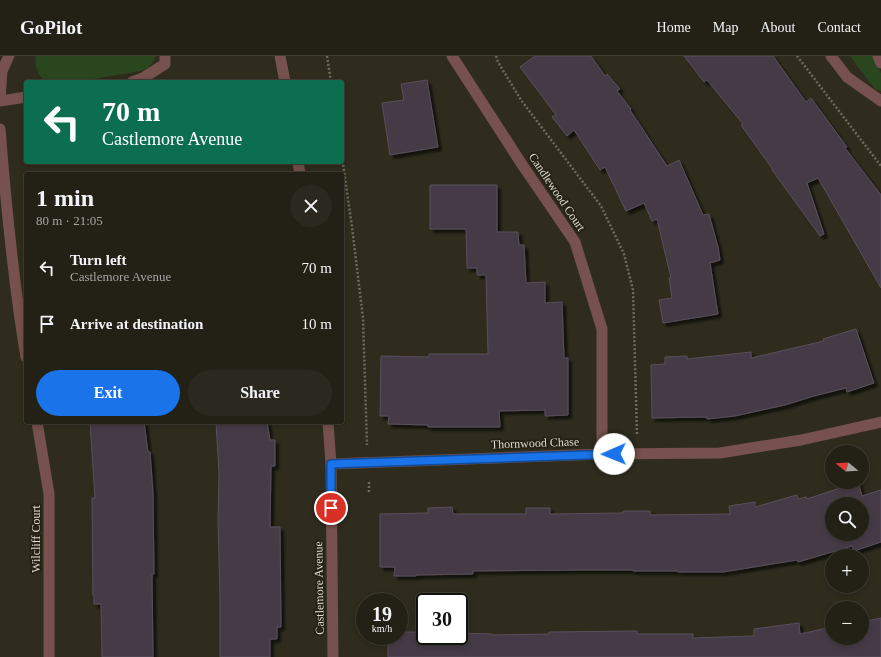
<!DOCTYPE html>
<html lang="en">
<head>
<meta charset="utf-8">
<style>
	body { margin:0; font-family:Georgia,serif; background:#2b291f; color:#f1f3f6; height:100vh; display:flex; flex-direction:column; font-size:15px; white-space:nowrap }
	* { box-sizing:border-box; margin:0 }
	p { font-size:13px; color:#a3a3a1 }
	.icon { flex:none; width:22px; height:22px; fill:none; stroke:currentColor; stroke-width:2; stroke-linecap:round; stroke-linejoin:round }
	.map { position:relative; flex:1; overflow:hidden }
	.drawer { position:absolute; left:24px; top:116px; width:320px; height:252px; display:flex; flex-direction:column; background:#232116; border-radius:4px; box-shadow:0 2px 6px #0003,0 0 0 1px #403e35 }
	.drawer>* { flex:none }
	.banner { position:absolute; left:24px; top:24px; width:320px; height:84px; border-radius:4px; box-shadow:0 2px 6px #0003,0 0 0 1px #403e35; background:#0b6e4f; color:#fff; overflow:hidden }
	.needle { width:26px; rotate:288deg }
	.tools { position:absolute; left:825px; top:389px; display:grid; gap:8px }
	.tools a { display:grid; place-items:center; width:44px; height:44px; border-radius:50%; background:#232116; box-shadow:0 2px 6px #0003,0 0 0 1px #403e35; font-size:20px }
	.speed { position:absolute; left:356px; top:537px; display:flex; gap:8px; font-size:20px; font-weight:700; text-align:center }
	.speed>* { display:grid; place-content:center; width:52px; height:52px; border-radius:50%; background:#232116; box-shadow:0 2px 6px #0003,0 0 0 1px #403e35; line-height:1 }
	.speed small { font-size:10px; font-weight:400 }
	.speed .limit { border:2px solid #111; border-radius:6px; background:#fff; color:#111 }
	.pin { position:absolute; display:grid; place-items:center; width:34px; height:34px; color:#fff; margin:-17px; border:2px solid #fff; border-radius:50%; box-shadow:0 1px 4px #0007 }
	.me { position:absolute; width:44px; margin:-22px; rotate:269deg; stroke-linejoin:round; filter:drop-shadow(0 0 3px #0008) }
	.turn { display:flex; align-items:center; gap:14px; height:84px; padding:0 12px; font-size:18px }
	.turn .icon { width:52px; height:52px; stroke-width:2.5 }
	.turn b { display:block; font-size:28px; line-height:34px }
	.round { display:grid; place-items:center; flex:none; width:42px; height:42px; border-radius:21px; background:#2b291f }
	.overview { display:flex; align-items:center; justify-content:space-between; height:68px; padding:0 12px }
	h1 { font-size:24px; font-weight:700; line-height:30px }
	.action { display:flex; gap:8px; margin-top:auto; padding:8px 12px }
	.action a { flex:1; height:46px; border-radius:24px; background:#1a73e8; color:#fff; font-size:16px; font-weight:700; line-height:46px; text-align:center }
	.action a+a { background:#2b291f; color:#f1f3f6 }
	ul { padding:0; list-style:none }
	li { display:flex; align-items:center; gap:12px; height:56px; padding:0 12px }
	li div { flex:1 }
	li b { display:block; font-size:15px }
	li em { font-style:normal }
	header { display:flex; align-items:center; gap:24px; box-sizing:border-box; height:56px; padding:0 20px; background:#232116; border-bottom:1px solid #403e35 }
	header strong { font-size:19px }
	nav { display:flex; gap:22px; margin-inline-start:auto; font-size:14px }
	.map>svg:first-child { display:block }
	.green { fill:#2a461f }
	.building { fill:#443b47; stroke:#594f5c; fill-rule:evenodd; filter:url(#shadow) }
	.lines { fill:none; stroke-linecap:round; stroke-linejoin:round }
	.path { stroke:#6d6b5e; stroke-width:2.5; stroke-dasharray:2 2; stroke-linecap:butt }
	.minor { stroke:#76514d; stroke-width:11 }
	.tertiary { stroke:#76514d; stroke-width:11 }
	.route-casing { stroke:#114b97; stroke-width:10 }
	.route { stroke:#1a73e8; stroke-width:7 }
	.labels { text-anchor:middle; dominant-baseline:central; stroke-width:4; stroke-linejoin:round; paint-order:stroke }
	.street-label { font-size:12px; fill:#dddbd2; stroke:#262214 }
</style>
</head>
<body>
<header>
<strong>GoPilot</strong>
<nav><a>Home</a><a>Map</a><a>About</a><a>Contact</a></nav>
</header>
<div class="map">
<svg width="881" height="601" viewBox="0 0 881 601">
	<defs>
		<filter id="shadow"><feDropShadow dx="3.5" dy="3.5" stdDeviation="1" flood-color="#0009"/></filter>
	</defs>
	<rect width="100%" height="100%" fill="#2f2c1e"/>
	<path class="green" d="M 36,0 L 156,0 C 154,5 149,12 144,14 C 138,16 129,17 123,18 C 108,20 56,31 45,25 C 38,20 34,8 36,0 Z
		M 850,0 L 872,0 L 881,17 L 881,35 L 880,35 L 874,32 Z"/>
	<path class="building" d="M 535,0 L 591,0 L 605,20 L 607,18 L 620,33 L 617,35 L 631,53 L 630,54 L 667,110 L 679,104 L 703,159 L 709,158 L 718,191 L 720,204 L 710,207 L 718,258 L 663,267 L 659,244 L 672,242 L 669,222 L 671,222 L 657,163 L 652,165 L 644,147 L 626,155 L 605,111 L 600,114 L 574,74 L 567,80 L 552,61 L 556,59 L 520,11 Z
		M 684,0 L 773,0 L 806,46 L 811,42 L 847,91 L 845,92 L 881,139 L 881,232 L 818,122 L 807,127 L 824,178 L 820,180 L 772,114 L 773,114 L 741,69 L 743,68 L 707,24 L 704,26 Z
		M 427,24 L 438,91 L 390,99 L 382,47 L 404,44 L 401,28 Z
		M 430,129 L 497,129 L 497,176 L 518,176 L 519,189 L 524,189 L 526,227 L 545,226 L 545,247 L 562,246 L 564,302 L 568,302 L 568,359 L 545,360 L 545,354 L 499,355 L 500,371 L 428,371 L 428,369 L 388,368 L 389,360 L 380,360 L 381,300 L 429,301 L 429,298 L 488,298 L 486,219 L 477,219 L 477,212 L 467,212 L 466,173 L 430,173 Z
		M 856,273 L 874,327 L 847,336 L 846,332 L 814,340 L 785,349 L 735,360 L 707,363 L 707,361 L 652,362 L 651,309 L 665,308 L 665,301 L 687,300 L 687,303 L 751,296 L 751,302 L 824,285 L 823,283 Z
		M 90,366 L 144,366 L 148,396 L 150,396 L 153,437 L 154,518 L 152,518 L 153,601 L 102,601 L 101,548 L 94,548 L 94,539 L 93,539 L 92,442 L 95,442 Z
		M 216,366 L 267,366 L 270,384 L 275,384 L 275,410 L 271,410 L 270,471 L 280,471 L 281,571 L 277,571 L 277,583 L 270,583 L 270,601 L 220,601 L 220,539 L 218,465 L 219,417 Z
		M 858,426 L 862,440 L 881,434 L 881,486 L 854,495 L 852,490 L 798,506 L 797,504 L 723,516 L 678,516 L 678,515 L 633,515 L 633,514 L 576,514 L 473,515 L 473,518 L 416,519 L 416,520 L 394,520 L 395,511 L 380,511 L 380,458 L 428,457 L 428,452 L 452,451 L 453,458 L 526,458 L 526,452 L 550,452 L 550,458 L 623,457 L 623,455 L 650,455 L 650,459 L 730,458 L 729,450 L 755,446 L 755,451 L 797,439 L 798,443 L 806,441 L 807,443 ZM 832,448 L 862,448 L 862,478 L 832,478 Z
		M 881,562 L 881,601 L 388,601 L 388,580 L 399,580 L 399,577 L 407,576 L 425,576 L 425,580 L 459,580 L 459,577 L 492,578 L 492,579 L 549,578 L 549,576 L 637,575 L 637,578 L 693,578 L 693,582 L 754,580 L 754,573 L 799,567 L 800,578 L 832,571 L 832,582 L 862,582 L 862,566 Z"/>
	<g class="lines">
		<path class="path" d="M 327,0 L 331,26
			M 496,0 L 498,6 L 521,44 L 601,150 L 624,198 L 633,234 L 637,379
			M 797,0 L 881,110
			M 342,101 L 352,171 L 363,262 L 367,389
			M 369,426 L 369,438"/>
		<path class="minor" d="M 452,0 L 523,110 L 575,186 L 602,273 L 602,398
			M 831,0 L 847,21 L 881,45
			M 878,0 L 881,7
			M 132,26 L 143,22 L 165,8 L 165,0
			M 0,43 L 2,15 L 9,0
			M 0,45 L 26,41
			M 0,73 C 6,149 13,225 26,301
			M 37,366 L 49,438 L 49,601
			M 331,408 L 602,398 L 720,397 L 801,384 L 881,366"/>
		<path class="tertiary" d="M 280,0 L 285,26
			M 298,106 L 300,118
			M 328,366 L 331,408 L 333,601"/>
	</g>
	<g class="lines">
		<defs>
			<path id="route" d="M 331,452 L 331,408 L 614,398"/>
		</defs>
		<use href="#route" class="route-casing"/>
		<use href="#route" class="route"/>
	</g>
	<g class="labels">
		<g class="street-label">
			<text transform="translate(557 136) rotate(56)">Candlewood Court</text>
			<text transform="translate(535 387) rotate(-2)">Thornwood Chase</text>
			<text transform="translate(36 483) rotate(-90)">Wilcliff Court</text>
			<text transform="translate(319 532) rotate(-91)">Castlemore Avenue</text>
		</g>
	</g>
</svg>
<div class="tools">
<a><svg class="needle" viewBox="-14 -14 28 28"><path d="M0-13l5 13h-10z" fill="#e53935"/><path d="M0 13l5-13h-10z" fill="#a3a3a1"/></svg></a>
<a><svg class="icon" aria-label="search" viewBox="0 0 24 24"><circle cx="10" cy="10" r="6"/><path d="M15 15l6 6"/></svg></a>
<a>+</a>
<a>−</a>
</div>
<div class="speed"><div>19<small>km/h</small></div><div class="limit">30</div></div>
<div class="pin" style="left:331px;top:452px;background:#d93025"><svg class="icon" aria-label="arrive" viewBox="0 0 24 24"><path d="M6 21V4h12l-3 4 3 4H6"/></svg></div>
<svg class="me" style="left:614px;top:398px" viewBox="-20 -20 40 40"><circle r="19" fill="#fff"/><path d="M0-13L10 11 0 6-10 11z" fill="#1a73e8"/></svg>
<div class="banner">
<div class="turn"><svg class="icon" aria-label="left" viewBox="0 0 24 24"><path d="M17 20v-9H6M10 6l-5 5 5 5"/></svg><div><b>70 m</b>Castlemore Avenue</div></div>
</div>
<section class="drawer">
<div class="overview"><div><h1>1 min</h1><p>80 m · 21:05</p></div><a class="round"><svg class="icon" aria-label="close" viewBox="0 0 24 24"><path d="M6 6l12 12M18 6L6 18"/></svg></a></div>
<ul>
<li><svg class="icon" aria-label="left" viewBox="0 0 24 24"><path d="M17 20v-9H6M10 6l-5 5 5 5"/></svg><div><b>Turn left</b><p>Castlemore Avenue</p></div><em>70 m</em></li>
<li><svg class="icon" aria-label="arrive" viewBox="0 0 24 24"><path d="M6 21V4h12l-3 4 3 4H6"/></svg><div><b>Arrive at destination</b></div><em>10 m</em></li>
</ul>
<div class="action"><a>Exit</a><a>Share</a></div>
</section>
</div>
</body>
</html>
